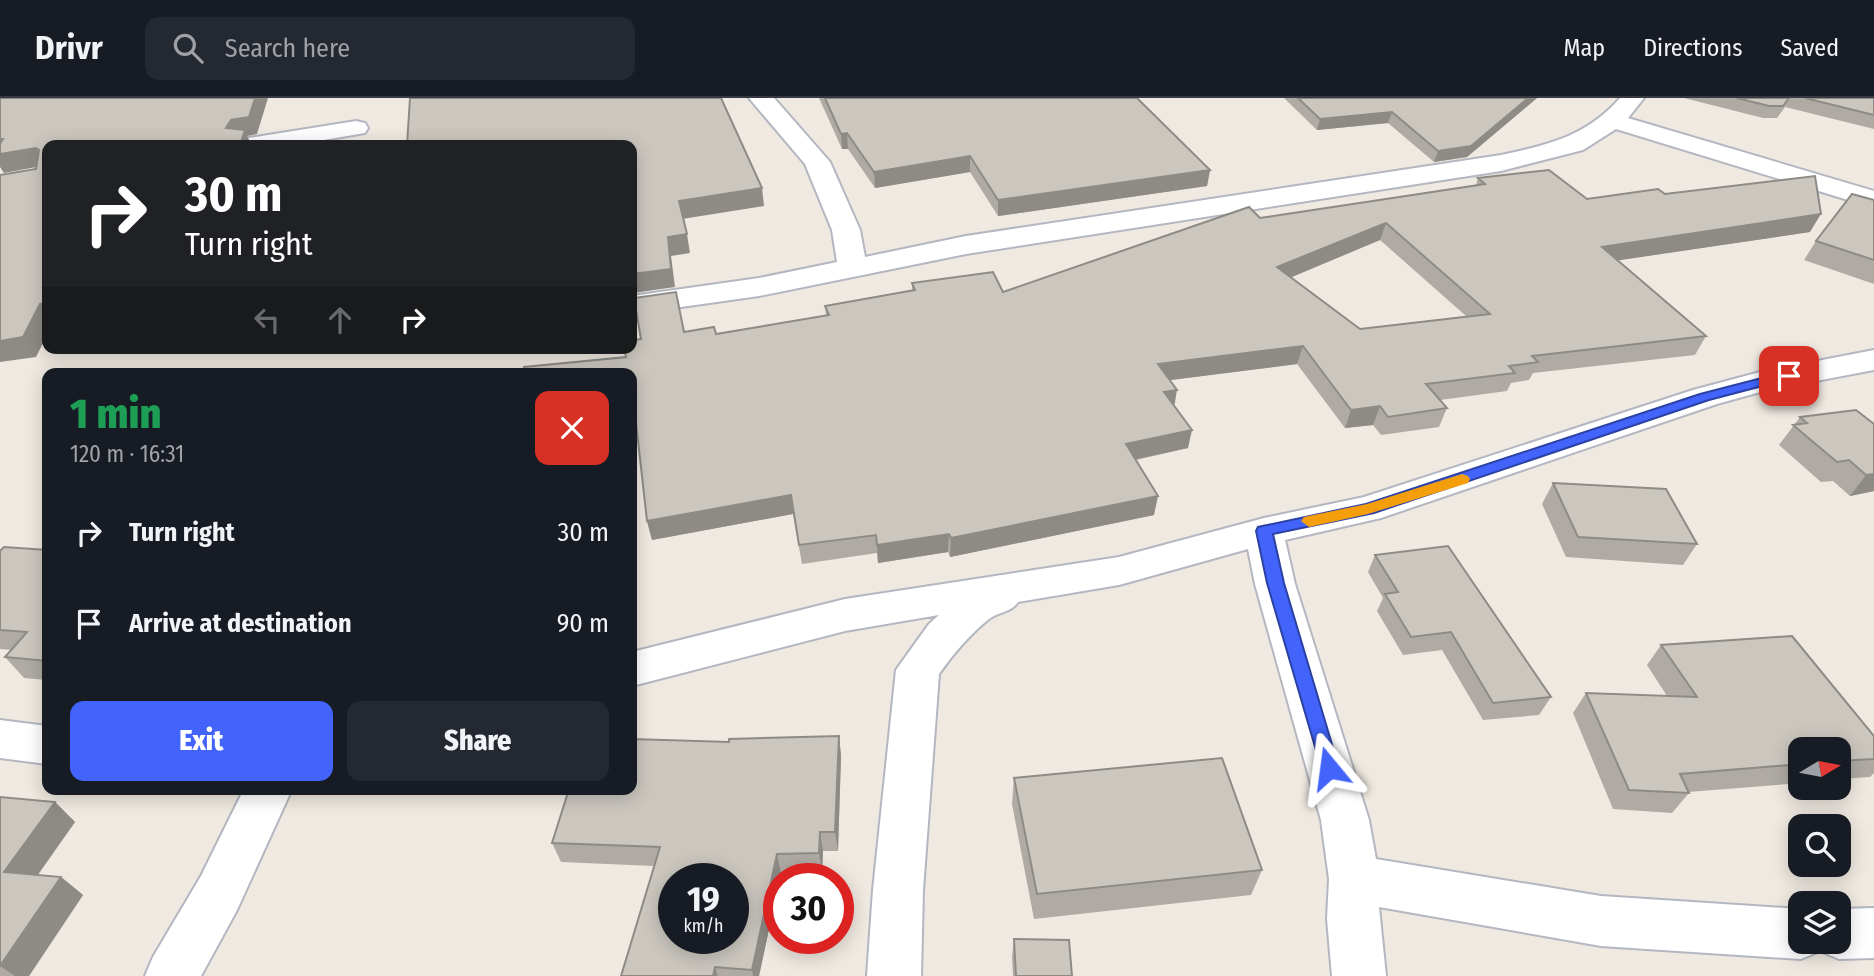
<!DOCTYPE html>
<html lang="en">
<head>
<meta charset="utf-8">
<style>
	body { margin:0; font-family:"Fira Sans Condensed",sans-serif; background:#242831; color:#f1f3f6; height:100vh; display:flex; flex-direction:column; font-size:26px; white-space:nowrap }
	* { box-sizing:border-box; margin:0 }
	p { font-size:23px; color:#9ea1a6 }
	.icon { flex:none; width:38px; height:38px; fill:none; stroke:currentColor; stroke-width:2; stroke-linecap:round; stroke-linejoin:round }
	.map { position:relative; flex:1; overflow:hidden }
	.details { position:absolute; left:42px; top:270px; width:595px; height:427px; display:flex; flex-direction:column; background:#171b24; border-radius:14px; box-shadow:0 4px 18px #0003 }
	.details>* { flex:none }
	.top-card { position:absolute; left:42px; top:42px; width:595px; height:214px; border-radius:14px; box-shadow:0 4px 18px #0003; background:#202124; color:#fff; overflow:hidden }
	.needle { width:46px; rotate:80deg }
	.buttons { position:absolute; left:1788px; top:639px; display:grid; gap:14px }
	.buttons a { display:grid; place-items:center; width:63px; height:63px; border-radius:14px; background:#171b24; box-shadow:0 4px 18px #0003; font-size:35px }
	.speed { position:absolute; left:658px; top:765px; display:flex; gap:14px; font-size:35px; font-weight:700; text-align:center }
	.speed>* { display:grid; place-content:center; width:91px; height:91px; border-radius:50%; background:#171b24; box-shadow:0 4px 18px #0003; line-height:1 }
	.speed small { font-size:18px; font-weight:400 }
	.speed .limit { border:10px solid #d22; background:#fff; color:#111 }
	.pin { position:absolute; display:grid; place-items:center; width:60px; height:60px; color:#fff; margin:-30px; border-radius:14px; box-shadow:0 4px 10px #0006 }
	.me { position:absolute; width:77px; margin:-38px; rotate:344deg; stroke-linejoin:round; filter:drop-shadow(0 0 5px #0008) }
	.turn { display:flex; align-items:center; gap:24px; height:147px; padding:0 28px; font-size:32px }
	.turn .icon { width:91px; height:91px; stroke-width:2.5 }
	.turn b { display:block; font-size:49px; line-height:60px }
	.lanes { display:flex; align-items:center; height:66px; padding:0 28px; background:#0003; justify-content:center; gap:35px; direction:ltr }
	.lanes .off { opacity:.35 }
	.round { display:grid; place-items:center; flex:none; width:74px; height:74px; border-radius:14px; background:#242831 }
	.overview { display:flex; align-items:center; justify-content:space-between; height:119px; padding:0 28px }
	h1 { font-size:42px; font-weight:800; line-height:52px; color:#1e9e55 }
	.action { display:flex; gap:14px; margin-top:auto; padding:14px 28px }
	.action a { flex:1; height:80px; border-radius:14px; background:#4264fb; color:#fff; font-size:28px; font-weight:800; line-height:80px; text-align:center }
	.action a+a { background:#242831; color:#f1f3f6 }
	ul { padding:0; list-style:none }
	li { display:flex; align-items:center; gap:21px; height:91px; padding:0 28px }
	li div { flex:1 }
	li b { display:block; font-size:26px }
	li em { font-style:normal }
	header { display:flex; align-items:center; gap:42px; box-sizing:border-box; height:98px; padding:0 35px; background:#171b24; border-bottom:2px solid #363941 }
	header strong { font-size:33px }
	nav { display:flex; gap:38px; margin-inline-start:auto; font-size:24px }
	.search { width:490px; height:63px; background:#242831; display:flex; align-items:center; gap:18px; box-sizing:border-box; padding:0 24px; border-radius:14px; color:#9ea1a6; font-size:26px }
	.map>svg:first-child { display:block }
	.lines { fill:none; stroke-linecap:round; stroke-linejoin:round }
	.street-casing { stroke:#b4b7c1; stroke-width:4 }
	.street { fill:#fff; fill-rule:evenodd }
	.wall { fill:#afaba4; fill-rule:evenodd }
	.shaded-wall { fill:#8e8b86 }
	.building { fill:#cbc7bf; stroke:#8e8b86; stroke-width:2; fill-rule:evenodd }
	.route { fill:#4264fb; stroke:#2b41a3; stroke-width:2 }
	.slow { fill:#f59e0b }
</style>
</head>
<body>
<header>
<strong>Drivr</strong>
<div class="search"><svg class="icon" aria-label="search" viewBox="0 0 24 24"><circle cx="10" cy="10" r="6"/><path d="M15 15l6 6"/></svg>Search here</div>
<nav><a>Map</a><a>Directions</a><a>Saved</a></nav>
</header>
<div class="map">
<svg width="1874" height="878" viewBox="0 0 1874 878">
	<rect width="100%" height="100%" fill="#efe9e1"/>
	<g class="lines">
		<defs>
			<path id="street" d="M 749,0 L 774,0 L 830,64 L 860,132 L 865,159 L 966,138 L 1501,57 C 1548,47 1587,38 1620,0 L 1644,0 L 1628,20 L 1874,93 L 1874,110 L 1616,31 L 1583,52 L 1501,73 L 966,156 L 759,198 L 632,216 L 632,198 L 759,180 L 837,164 L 832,132 L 805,66 Z
				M 356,23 L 365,25 L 368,30 L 365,35 L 294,47 L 237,47 L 240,42 L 249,40 Z
				M 1874,252 L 1874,272 L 1764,293 L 1717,306 L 1381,420 L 1285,442 L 1295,486 L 1369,722 L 1376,761 L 1601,798 L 1801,811 L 1801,844 L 1839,844 L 1839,811 L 1874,810 L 1874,860 L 1839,861 L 1820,853 L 1801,861 L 1601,848 L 1379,809 L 1386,878 L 1332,878 L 1327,821 L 1329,781 L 1321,722 L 1255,486 L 1248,451 L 1119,487 L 1018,504 C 1012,514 998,514 989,521 C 969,537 954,555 939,576 L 923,792 L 921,878 L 867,878 L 873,792 L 896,572 L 929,526 L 939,517 L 845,533 L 632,588 L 632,554 L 845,501 L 1119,459 L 1264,420 L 1364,399 L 1693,292 L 1760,274 Z
				M 0,622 L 47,628 L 47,666 L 0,660 Z
				M 244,691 L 292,691 L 237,812 L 201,878 L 145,878 L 153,859 L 201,778 Z"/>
		</defs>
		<use href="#street" class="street-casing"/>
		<use href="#street" class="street"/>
	</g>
	<path class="wall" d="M 819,0 L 1137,0 L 1210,72 L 1207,88 L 998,118 L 970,74 L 875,90 L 848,51 L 842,51 Z
		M 1284,0 L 1537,0 L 1467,59 L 1434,64 L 1388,25 L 1317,32 Z
		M 1684,0 L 1874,0 L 1874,31 L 1785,9 L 1777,20 L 1763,20 Z
		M 1478,80 L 1587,101 L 1665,96 L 1810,134 L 1618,162 L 1706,238 L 1695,257 L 1533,275 L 1529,282 L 1511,285 L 1507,293 L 1440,302 L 1447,310 L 1439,329 L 1381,337 L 1373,327 L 1345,330 L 1297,266 L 1170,282 L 1174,308 L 1188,350 L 1136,362 L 1154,417 L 950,459 L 948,454 L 878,465 L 877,455 L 802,466 L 793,416 L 652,442 L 647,423 L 637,325 L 632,326 L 632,275 L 626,259 L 684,234 L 716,236 L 826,218 L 825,208 L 912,193 L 912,185 L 1003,194 L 1260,120 L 1476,87 ZM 1380,142 L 1466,218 L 1360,231 L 1291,179 Z
		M 1874,102 L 1874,186 L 1804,162 L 1816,143 Z
		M 1800,319 L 1874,326 L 1874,393 L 1850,398 L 1833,383 L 1821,384 L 1779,347 Z
		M 1553,385 L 1697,446 L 1683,467 L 1566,459 L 1542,406 Z
		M 47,452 L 47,582 L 24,580 L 5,559 L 12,552 L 0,551 L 0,453 Z
		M 1375,457 L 1551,599 L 1539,617 L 1483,622 L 1442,552 L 1403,557 L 1377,513 L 1383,500 L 1368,474 Z
		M 1661,547 L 1874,638 L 1874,675 L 1870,679 L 1839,681 L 1839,651 L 1801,651 L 1801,685 L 1688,694 L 1689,695 L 1672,715 L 1613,711 L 1573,615 L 1586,595 L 1667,598 L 1647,567 Z
		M 839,638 L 841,658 L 838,753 L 823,753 L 822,774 L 781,775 L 759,878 L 621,878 L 654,768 L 561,764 L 552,745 L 729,644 Z
		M 1014,680 L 1262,772 L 1251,797 L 1034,821 L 1012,706 Z
		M 0,699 L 55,704 L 75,724 L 38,777 L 61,779 L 83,797 L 29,878 L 0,878 Z
		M 1014,841 L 1072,878 L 1013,878 L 1012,859 Z"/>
	<path class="shaded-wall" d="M 255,0 L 268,0 L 257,36 L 247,38 L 252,47 L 240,47 L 226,30 L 231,22 Z
		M 1528,0 L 1537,0 L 1467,59 L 1434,64 L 1438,53 Z
		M 1392,14 L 1388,25 L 1317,32 L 1320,21 Z
		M 847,35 L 848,51 L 842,51 L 841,36 Z
		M 0,41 L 3,41 L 36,50 L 47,67 L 4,75 L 0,69 Z
		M 970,58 L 970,74 L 875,90 L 874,74 Z
		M 1210,72 L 1207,88 L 998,118 L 998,102 Z
		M 762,90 L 764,108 L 682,121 L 679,103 Z
		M 1821,116 L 1810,134 L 1594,166 L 1602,149 Z
		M 1386,125 L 1380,142 L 1273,187 L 1277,169 Z
		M 687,136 L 690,155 L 671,158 L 675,189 L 633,195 L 632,187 L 632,176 L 668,139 Z
		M 47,205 L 47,237 L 36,259 L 0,264 L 0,243 L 40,206 Z
		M 1303,248 L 1297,266 L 1155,284 L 1158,266 Z
		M 1177,292 L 1174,310 L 1164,294 Z
		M 1380,308 L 1373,327 L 1345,330 L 1351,312 Z
		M 1192,332 L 1188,350 L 1123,364 L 1126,346 Z
		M 1874,376 L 1874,393 L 1850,398 L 1866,377 Z
		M 791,397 L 793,416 L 652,442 L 647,423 Z
		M 1158,398 L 1154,417 L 950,459 L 951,440 Z
		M 632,435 L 633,441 L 634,505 L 632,505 Z
		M 949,436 L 948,454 L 878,465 L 877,447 Z
		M 839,638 L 841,658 L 838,753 L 835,734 Z
		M 55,704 L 75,724 L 26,793 L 4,774 Z
		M 820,734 L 823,753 L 822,774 L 819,755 Z
		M 777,756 L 781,775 L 759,878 L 753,878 L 752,872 Z
		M 61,779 L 83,797 L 29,878 L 15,878 L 0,868 Z
		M 715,869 L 718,878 L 713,878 Z"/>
	<path class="building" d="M 0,0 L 255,0 L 249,19 L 231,22 L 226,30 L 245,32 L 240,47 L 47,47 L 47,205 L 40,206 L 23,239 L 0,243 L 0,77 L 36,71 L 39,52 L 36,50 L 0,56 L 0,46 L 3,41 L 0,41 Z
		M 410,0 L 721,0 L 762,90 L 679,103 L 687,136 L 668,139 L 671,171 L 632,176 L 632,47 L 407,47 Z
		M 825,0 L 1137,0 L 1210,72 L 998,102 L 970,58 L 874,74 L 847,35 L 841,36 Z
		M 1298,0 L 1528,0 L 1471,48 L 1438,53 L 1392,14 L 1320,21 Z
		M 1737,0 L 1789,0 L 1783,8 L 1769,8 Z
		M 1805,0 L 1874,0 L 1874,17 Z
		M 1549,72 L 1587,101 L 1658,91 L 1665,96 L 1815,78 L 1821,116 L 1602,149 L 1706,238 L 1532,258 L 1538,264 L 1509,268 L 1515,275 L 1426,286 L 1447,310 L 1388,319 L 1380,308 L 1351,312 L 1303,248 L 1158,266 L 1177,292 L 1164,294 L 1192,332 L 1126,346 L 1158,398 L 951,440 L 949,436 L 877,447 L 876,437 L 799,447 L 791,397 L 647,423 L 634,307 L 632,307 L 632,275 L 523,275 L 524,269 L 626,259 L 624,250 L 632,250 L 632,242 L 641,241 L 634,200 L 676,194 L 684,234 L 714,229 L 716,236 L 829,217 L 825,208 L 915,192 L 912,185 L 993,174 L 1003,194 L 1249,109 L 1260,120 L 1485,86 L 1478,80 ZM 1386,125 L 1490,216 L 1360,231 L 1277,169 Z
		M 1852,96 L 1874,102 L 1874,162 L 1816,143 Z
		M 1856,312 L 1874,326 L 1874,376 L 1866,377 L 1849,362 L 1837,364 L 1793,327 L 1807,325 L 1800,319 Z
		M 1553,385 L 1666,391 L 1697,446 L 1578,439 Z
		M 1448,448 L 1551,599 L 1493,605 L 1451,534 L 1411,539 L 1385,496 L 1398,494 L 1375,457 Z
		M 4,449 L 47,452 L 47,563 L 5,559 L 27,534 L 0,532 L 0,453 Z
		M 1792,538 L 1874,638 L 1874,661 L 1839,663 L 1839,651 L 1801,651 L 1801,666 L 1680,676 L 1689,695 L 1629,692 L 1586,595 L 1697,599 L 1661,547 Z
		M 839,638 L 835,734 L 820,734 L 819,755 L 777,756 L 752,872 L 715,869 L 713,878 L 621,878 L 660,749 L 552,745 L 569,691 L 632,691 L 632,641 L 729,644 L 729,641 ZM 674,780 L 733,780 L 733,840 L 674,840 Z
		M 1222,660 L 1262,772 L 1037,796 L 1014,680 Z
		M 0,699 L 55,704 L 4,774 L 61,779 L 0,868 Z
		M 1014,841 L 1069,842 L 1072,878 L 1016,878 Z"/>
	<path class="route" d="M 1789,273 L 1793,275 L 1793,280 L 1709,302 L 1374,415 L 1273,436 L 1284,485 L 1339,670 L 1336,676 L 1329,678 L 1323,676 L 1267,485 L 1256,433 L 1258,429 L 1366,406 L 1700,296 Z"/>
	<path class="slow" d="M 1462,376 L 1468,378 L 1470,381 L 1468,385 L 1368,416 L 1309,429 L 1301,423 L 1304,419 L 1367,406 Z"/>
</svg>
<div class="buttons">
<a><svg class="needle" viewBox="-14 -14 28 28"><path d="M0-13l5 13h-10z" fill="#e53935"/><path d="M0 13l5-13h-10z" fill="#9ea1a6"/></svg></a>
<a><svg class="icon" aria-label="search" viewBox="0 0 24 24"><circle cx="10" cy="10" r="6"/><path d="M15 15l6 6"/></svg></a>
<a><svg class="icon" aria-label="layers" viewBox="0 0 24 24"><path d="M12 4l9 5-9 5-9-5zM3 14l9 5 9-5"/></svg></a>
</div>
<div class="speed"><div>19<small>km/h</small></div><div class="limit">30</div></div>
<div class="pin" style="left:1789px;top:278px;background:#d93025"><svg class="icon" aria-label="arrive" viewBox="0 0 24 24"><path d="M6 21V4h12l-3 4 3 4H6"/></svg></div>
<svg class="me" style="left:1329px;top:670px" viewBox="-20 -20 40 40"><path d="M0-17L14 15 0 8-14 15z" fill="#4264fb" stroke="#fff" stroke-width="4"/></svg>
<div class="top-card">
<div class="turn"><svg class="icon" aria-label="right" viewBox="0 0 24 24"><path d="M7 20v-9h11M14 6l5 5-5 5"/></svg><div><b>30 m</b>Turn right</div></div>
<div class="lanes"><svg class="icon off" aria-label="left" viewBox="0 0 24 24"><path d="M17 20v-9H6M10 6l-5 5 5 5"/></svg><svg class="icon off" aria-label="ahead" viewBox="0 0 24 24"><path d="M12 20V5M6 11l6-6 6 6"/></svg><svg class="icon" aria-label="right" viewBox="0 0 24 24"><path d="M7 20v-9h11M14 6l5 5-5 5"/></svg></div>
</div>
<section class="details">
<div class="overview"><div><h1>1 min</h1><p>120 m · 16:31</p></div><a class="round" style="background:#d93025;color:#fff"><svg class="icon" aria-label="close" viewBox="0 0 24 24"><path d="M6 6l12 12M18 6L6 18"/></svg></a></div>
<ul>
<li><svg class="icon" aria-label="right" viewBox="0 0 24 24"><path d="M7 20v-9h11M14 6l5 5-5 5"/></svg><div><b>Turn right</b></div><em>30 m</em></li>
<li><svg class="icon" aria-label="arrive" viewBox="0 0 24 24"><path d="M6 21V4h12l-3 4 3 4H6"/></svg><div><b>Arrive at destination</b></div><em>90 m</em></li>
</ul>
<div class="action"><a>Exit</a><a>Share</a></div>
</section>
</div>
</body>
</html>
